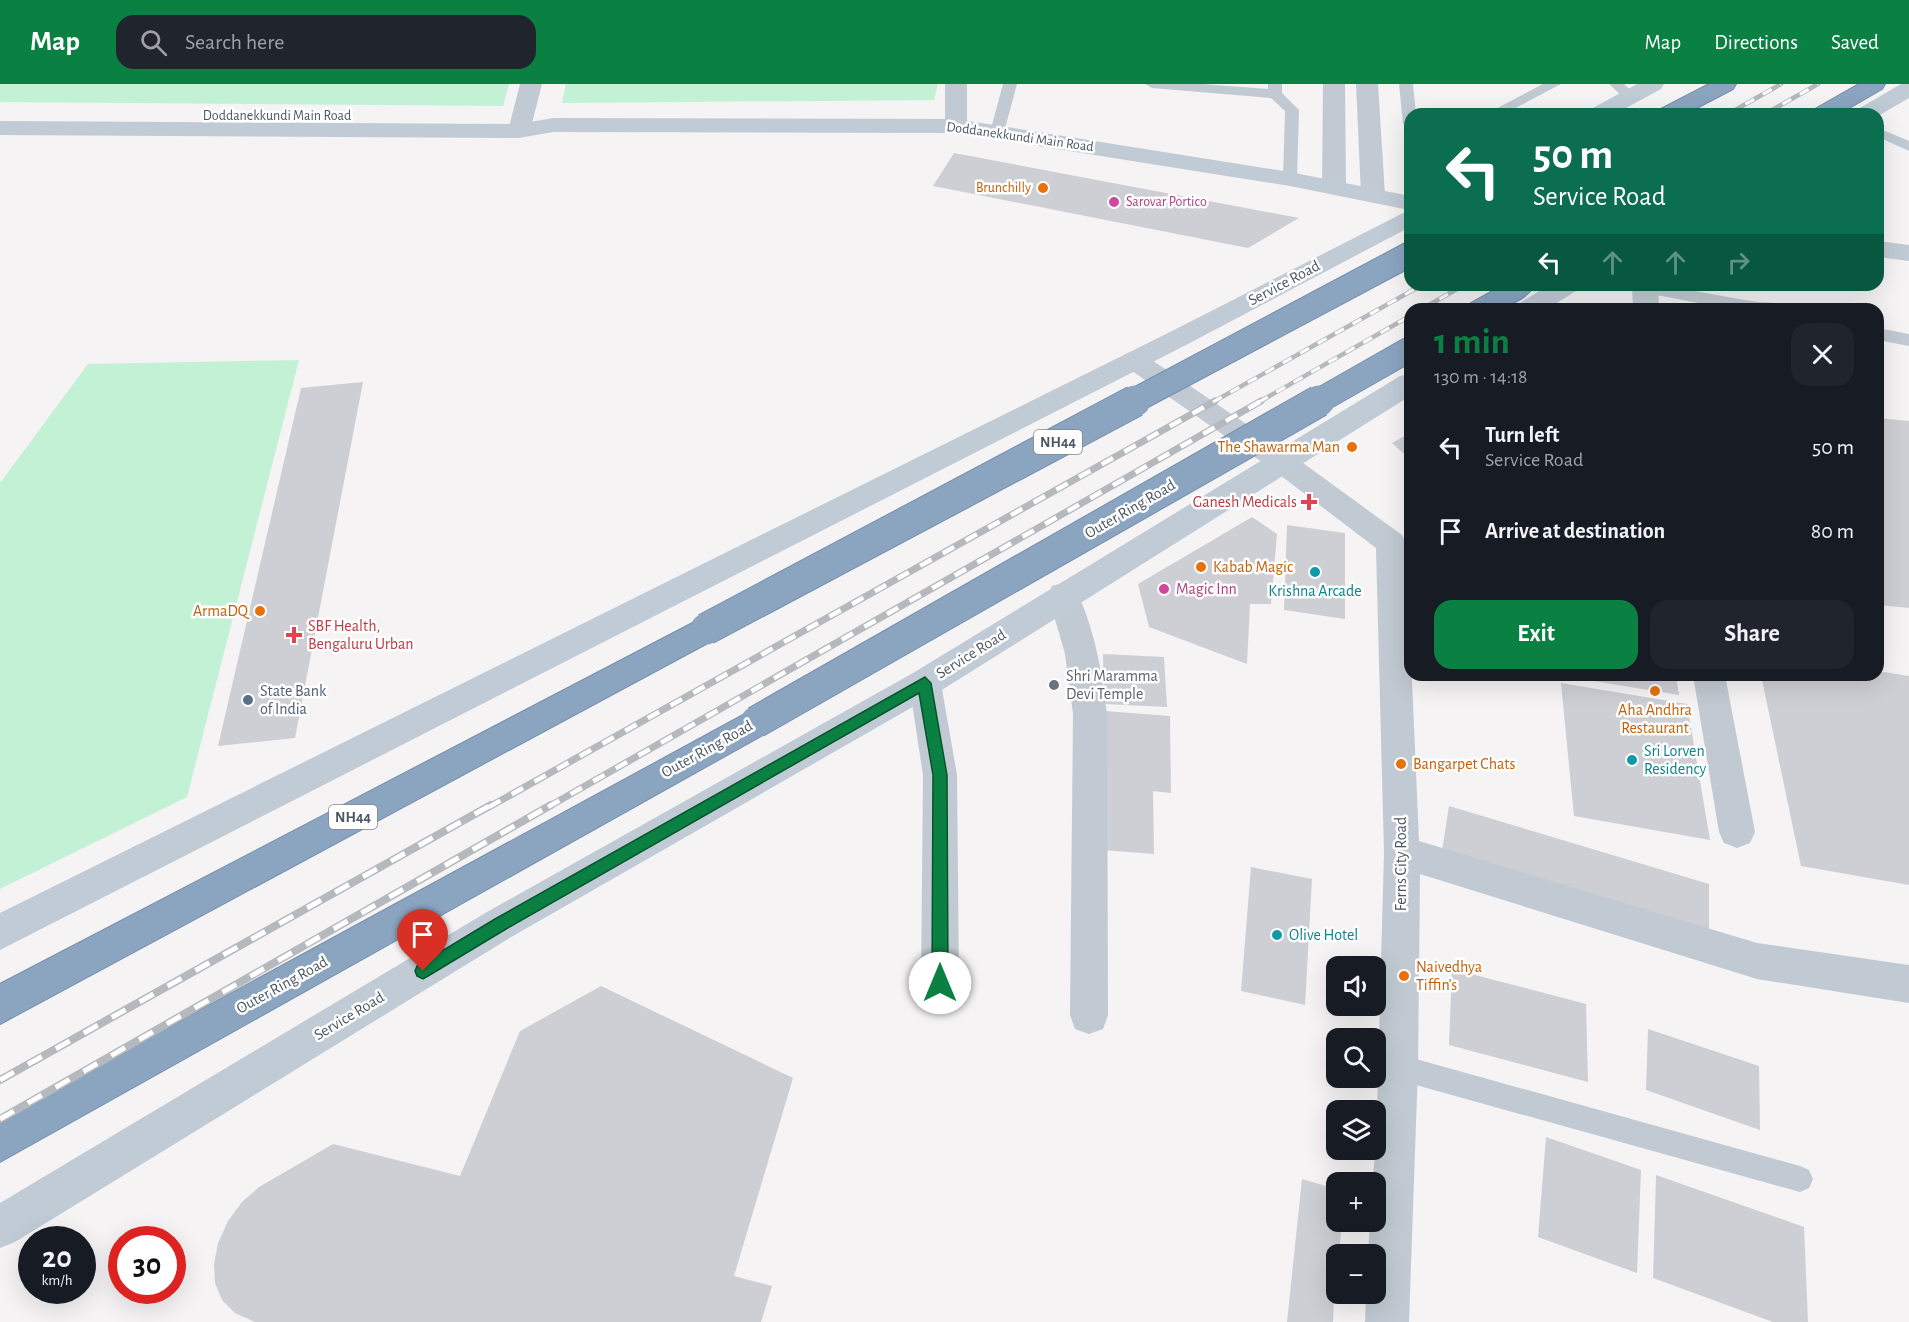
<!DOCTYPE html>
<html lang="en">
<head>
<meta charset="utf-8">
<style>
	body { margin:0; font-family:"Alegreya Sans",sans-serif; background:#20242c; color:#f1f3f6; height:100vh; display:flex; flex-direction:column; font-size:22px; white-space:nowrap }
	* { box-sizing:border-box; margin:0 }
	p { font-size:20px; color:#9ea1a6 }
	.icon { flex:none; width:33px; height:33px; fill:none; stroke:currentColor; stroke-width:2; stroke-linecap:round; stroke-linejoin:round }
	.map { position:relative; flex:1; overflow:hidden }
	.panel { position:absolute; left:1404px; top:219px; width:480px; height:378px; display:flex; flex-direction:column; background:#171b24; border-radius:18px; box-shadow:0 6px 24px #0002 }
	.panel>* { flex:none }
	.guide { position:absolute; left:1404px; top:24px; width:480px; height:183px; border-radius:18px; box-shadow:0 6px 24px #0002; background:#0b6e4f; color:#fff; overflow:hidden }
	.controls { position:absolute; left:1326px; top:872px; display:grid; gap:12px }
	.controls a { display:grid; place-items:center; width:60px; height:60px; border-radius:12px; background:#171b24; box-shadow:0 6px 24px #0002; font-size:30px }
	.speed { position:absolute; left:18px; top:1142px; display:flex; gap:12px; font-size:30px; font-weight:700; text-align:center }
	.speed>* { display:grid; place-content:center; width:78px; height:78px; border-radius:50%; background:#171b24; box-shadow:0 6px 24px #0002; line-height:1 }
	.speed small { font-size:15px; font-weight:400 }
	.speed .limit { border:9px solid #d22; background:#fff; color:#111 }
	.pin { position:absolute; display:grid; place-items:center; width:51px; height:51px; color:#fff; margin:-62px -26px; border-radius:50% 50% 50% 0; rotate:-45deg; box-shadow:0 0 6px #0007 }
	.pin .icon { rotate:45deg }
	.me { position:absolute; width:66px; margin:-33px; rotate:0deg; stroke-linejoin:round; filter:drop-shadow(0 0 4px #0008) }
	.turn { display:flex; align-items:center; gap:21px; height:126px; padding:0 30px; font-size:27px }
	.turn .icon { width:78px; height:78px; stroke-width:2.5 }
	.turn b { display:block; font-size:42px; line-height:51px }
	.lanes { display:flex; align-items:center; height:57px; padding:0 30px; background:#0003; justify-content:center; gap:30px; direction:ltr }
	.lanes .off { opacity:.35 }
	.round { display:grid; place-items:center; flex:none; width:63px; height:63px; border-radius:18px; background:#20242c }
	.summary { display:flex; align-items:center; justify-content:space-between; height:102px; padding:0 30px }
	h1 { font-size:36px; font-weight:700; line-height:45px; color:#0b8043 }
	.button { display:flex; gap:12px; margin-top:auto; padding:12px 30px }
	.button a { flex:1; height:69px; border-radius:18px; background:#0b8043; color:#fff; font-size:24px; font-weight:700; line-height:69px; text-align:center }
	.button a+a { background:#20242c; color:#f1f3f6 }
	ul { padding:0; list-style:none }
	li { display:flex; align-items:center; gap:18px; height:84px; padding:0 30px }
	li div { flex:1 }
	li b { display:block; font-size:22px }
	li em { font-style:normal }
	header { display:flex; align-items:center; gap:36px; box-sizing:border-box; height:84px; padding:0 30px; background:#0b8043; color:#fff }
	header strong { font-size:28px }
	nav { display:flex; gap:33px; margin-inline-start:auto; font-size:21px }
	.search { width:420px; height:54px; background:#20242c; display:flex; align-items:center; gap:15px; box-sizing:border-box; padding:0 21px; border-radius:18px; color:#9ea1a6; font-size:22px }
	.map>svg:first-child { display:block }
	.green { fill:#c3f1d5 }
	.building { fill:#cdcfd5 }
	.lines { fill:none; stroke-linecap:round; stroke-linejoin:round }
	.highway-casing { stroke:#7690ad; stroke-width:2 }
	.lane { fill:#c1cad2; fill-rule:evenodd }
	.street { fill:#c1cad2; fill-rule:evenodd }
	.secondary { fill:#c1cbd6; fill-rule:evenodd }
	.highway { fill:#8ba5c1; fill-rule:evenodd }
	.rail-far2-casing { stroke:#b5b8bd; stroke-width:4.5 }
	.rail-far1-casing { stroke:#b5b8bd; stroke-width:7 }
	.rail-casing { stroke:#b5b8bd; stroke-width:8 }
	.rail-far2 { stroke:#fff; stroke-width:3; stroke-dasharray:10; stroke-linecap:butt }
	.rail-far1 { stroke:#fff; stroke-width:4.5; stroke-dasharray:13; stroke-linecap:butt }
	.rail { stroke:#fff; stroke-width:5; stroke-dasharray:16; stroke-linecap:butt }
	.highway-bridge-far1-casing { stroke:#7690ad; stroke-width:26; stroke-linecap:butt }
	.highway-bridge-casing { stroke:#7690ad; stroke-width:33; stroke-linecap:butt }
	.highway-bridge-far1 { stroke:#8ba5c1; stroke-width:24 }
	.highway-bridge { stroke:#8ba5c1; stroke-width:31 }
	.route { fill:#0b8043; stroke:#07532c; stroke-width:1.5 }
	.food-dot { fill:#e8710a; stroke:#fff; stroke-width:2 }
	.hotel-dot { fill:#d1479c; stroke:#fff; stroke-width:2 }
	.health-dot { fill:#e0444e; stroke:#fff; stroke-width:2 }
	.culture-dot { fill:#0f9aa8; stroke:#fff; stroke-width:2 }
	.worship-dot { fill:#6b7280; stroke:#fff; stroke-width:2 }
	.service-dot { fill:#5c6f8a; stroke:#fff; stroke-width:2 }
	.labels { text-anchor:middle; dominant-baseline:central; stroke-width:5; stroke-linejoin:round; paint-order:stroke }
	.far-street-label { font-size:14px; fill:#4a5661; stroke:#fff }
	.far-food-label { font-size:14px; fill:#c56008; stroke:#fff; text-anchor:end }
	.far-hotel-label { font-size:14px; fill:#b23c85; stroke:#fff; text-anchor:start }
	.shield { fill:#fff; stroke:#808990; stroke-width:1.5 }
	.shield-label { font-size:15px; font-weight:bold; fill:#4a5661 }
	.street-label { font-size:16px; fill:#4a5661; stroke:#fff }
	.food-label { font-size:16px; fill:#c56008; stroke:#fff; text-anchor:start }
	.health-label { font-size:16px; fill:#be3a42; stroke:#fff; text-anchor:end }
	.hotel-label { font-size:16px; fill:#b23c85; stroke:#fff; text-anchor:start }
	.culture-label { font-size:16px; fill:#0d838f; stroke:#fff; text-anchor:start }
	.worship-label { font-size:16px; fill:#5b616d; stroke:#fff; text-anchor:start }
	.service-label { font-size:16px; fill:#4e5e75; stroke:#fff; text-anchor:start }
</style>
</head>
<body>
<header>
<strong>Map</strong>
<div class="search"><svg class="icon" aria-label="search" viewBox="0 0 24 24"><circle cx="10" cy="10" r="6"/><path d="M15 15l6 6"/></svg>Search here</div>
<nav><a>Map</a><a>Directions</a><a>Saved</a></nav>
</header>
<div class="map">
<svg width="1909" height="1238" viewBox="0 0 1909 1238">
	<rect width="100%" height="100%" fill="#f5f3f3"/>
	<path class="green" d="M 0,0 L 509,0 L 503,22 L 0,18 Z
		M 566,0 L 938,0 L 934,16 L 562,19 Z
		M 299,276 L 187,713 L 0,805 L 0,399 L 88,280 Z"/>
	<path class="building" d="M 954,69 L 1299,134 L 1248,164 L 933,102 Z
		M 363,298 L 295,654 L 218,662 L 301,304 Z
		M 1878,334 L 1909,337 L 1909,524 L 1878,521 Z
		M 1410,349 L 1410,375 L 1392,359 Z
		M 1252,433 L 1277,450 L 1271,520 L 1250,520 L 1247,580 L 1149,543 L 1138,500 Z
		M 1287,441 L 1345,449 L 1345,535 L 1284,526 Z
		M 1103,570 L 1164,573 L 1167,623 L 1104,620 Z
		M 1878,587 L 1909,592 L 1909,801 L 1801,782 L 1761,591 L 1878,591 Z
		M 1563,591 L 1676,591 L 1679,611 L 1563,592 Z
		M 1561,599 L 1687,620 L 1710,756 L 1574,732 Z
		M 1105,627 L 1170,632 L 1171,709 L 1153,707 L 1154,770 L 1102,766 Z
		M 1449,722 L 1709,800 L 1709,856 L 1441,773 Z
		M 1251,783 L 1312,795 L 1305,921 L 1241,907 Z
		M 1452,885 L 1586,920 L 1588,998 L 1449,961 Z
		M 601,902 L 793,994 L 734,1192 L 772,1202 L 761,1238 L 255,1238 L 235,1229 L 222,1216 L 215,1199 L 214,1180 L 218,1159 L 228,1137 L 242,1118 L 259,1103 L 333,1060 L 460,1092 L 520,947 Z
		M 1648,945 L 1759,982 L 1760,1046 L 1646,1006 Z
		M 1546,1053 L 1641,1086 L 1637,1189 L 1538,1153 Z
		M 1656,1091 L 1804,1143 L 1808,1238 L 1773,1238 L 1653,1194 Z
		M 1302,1095 L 1336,1105 L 1336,1137 L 1342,1137 L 1339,1170 L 1336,1170 L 1333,1238 L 1287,1238 Z"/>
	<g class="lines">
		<defs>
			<path id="highway" d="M 1709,0 L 1736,0 L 1733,5 L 1685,30 L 1658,30 L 1661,25 Z
				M 1859,0 L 1885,0 L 1882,5 L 1839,30 L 1812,30 L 1815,25 Z
				M 1503,201 L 1535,201 C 1520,224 1491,225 1467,225 L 1471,219 Z
				M 706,532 L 717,536 L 722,545 L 717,554 L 0,940 L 0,900 Z
				M 756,624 L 768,628 L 773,638 L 768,648 L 0,1078 L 0,1035 Z"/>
		</defs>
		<use href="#highway" class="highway-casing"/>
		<path class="lane" d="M 1003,0 L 1017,0 L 1004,48 L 997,52 L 990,48 Z
			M 1145,0 L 1203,0 L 1268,5 L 1268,0 L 1282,0 L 1282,9 L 1299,26 L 1297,95 L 1290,99 L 1283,95 L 1285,27 L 1271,14 L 1152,4 Z
			M 1399,0 L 1413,0 L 1416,30 L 1410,30 L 1410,44 L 1403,40 Z
			M 1543,0 L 1561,0 L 1504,30 L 1486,30 Z
			M 1609,0 L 1624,0 L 1637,12 L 1635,15 L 1625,15 Z
			M 1878,44 L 1909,57 L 1909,67 L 1878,53 Z
			M 1641,201 C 1680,201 1719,213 1758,218 C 1767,219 1779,217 1784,225 L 1729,225 L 1641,208 L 1639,204 Z
			M 1878,244 L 1909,250 L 1909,262 L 1878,256 Z
			M 1398,970 L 1800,1082 L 1809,1086 L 1813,1095 L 1809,1104 L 1800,1108 L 1398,996 L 1389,992 L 1385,983 L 1389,974 Z"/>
		<path class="street" d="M 520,0 L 542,0 L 530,47 L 527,52 L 511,52 L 508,47 Z
			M 945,0 L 967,0 L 967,42 L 964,47 L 948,47 L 945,42 Z
			M 1323,0 L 1345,0 L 1346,103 L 1342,108 L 1326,108 L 1322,103 Z
			M 1356,0 L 1378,0 L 1385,111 L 1381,116 L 1365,116 L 1361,111 Z
			M 1632,201 L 1658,201 L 1659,225 L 1633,225 Z
			M 1134,267 L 1143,270 L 1292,371 L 1402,451 L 1406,459 L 1419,757 L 1757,859 L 1909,881 L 1909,919 L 1757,895 L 1420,790 L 1418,983 L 1409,1238 L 1365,1238 L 1366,1209 L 1376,1209 L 1376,1170 L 1368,1170 L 1370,1137 L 1376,1137 L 1376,1098 L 1372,1098 L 1376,1065 L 1384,768 L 1376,464 L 1272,385 L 1125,282 L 1121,276 L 1125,270 Z
			M 1063,499 L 1074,502 C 1094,541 1102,587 1107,630 L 1108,931 L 1103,945 L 1089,950 L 1075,945 L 1070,931 L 1073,630 L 1065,570 L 1048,511 L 1052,502 Z
			M 925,585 L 937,589 L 941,599 L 957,691 L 959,899 L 954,912 L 940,918 L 926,912 L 921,899 L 923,691 L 909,599 L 913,589 Z
			M 1693,591 L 1725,591 L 1755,748 L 1750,759 L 1737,764 L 1724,759 L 1719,748 Z"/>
		<path class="secondary" d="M 1637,0 L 1664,0 L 1661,5 L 1615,30 L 1588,30 L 1591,25 Z
			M 1901,0 L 1909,0 L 1909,14 L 1878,32 L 1878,30 L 1855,30 L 1858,25 Z
			M 553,34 L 956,35 L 1290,88 L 1410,112 L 1410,143 L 1186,261 L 0,866 L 0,829 L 1168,249 L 1409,126 L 1290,102 L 956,49 L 553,48 L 519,54 L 0,51 L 0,37 L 519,40 Z
			M 1878,157 L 1909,161 L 1909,177 L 1878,173 Z
			M 1549,201 L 1580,201 L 1576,207 L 1547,225 L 1516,225 L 1520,219 Z
			M 1410,290 L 1410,312 L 937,609 L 513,852 L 15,1158 L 0,1164 L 0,1119 L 487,828 L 913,589 L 1400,292 Z"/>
		<use href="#highway" class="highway"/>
		<defs>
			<path id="rail-far2" d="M 1728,30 L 1781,0
				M 1765,30 L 1818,0
				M 1422,225 L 1464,201
				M 1213,318 L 1422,201
				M 1259,318 L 1410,232"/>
			<path id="rail-far1" d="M 489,723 L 1215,317
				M 548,723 L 1261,317"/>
			<path id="rail" d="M 0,996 L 491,721
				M 0,1035 L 551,721"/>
		</defs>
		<use href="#rail-far2" class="rail-far2-casing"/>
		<use href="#rail-far1" class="rail-far1-casing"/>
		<use href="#rail" class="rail-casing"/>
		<use href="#rail-far2" class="rail-far2"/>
		<use href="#rail-far1" class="rail-far1"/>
		<use href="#rail" class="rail"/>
		<defs>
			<path id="highway-bridge-far1" d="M 1132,318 L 1410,170
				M 1317,318 L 1410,265"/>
			<path id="highway-bridge" d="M 706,545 L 1135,317
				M 756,638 L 1319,317"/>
		</defs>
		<use href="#highway-bridge-far1" class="highway-bridge-far1-casing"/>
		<use href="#highway-bridge" class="highway-bridge-casing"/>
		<use href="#highway-bridge-far1" class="highway-bridge-far1"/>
		<use href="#highway-bridge" class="highway-bridge"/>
	</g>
	<path class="route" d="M 925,593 L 931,599 L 947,691 L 948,899 L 946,904 L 940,907 L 935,904 L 932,899 L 933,691 L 919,609 L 506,845 L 428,892 L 423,895 L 417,892 L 415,887 L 417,882 L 495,835 Z"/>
	<g class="food-dot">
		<circle cx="1043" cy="104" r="6"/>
		<circle cx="1352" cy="363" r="6"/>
		<circle cx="1201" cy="483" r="6"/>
		<circle cx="260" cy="527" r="6"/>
		<circle cx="1655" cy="607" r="6"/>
		<circle cx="1401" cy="680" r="6"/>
		<circle cx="1404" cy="892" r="6"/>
	</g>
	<g class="hotel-dot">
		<circle cx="1114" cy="118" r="6"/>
		<circle cx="1164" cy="505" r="6"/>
	</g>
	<g class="health-dot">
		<path d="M1306 409h6v6h6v6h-6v6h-6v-6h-6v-6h6z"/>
		<path d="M291 542h6v6h6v6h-6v6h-6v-6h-6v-6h6z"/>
	</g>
	<g class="culture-dot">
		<circle cx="1315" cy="488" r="6"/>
		<circle cx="1632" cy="676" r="6"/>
		<circle cx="1277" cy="851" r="6"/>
	</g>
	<circle class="worship-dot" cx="1054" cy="601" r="6"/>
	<circle class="service-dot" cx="248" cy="616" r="6"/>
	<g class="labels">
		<g class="far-street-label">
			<text x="277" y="32">Doddanekkundi Main Road</text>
			<text transform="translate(1020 53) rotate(8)">Doddanekkundi Main Road</text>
		</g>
		<g class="far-food-label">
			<text x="1031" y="104">Brunchilly</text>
		</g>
		<g class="far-hotel-label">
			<text x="1126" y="118">Sarovar Portico</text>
		</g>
		<g class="shield">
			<rect x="1034" y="346" width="48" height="24" rx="4.5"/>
			<rect x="329" y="721" width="48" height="24" rx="4.5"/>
		</g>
		<g class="shield-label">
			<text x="1058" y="358">NH44</text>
			<text x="353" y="733">NH44</text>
		</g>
		<g class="street-label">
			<text transform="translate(1284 199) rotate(-28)">Service Road</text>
			<text transform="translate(1130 425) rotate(-30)">Outer Ring Road</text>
			<text transform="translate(971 570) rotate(-32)">Service Road</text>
			<text transform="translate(707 665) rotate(-29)">Outer Ring Road</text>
			<text transform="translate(1401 780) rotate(-90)">Ferns City Road</text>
			<text transform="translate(282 901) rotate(-29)">Outer Ring Road</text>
			<text transform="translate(349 932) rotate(-31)">Service Road</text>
		</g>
		<g class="food-label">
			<text x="1340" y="363" text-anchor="end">The Shawarma Man</text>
			<text x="1213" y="483">Kabab Magic</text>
			<text x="248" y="527" text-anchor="end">ArmaDQ</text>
			<text x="1655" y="626" text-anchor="middle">Aha Andhra<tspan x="1655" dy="18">Restaurant</tspan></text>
			<text x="1413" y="680">Bangarpet Chats</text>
			<text x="1416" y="883">Naivedhya<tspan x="1416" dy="18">Tiffin's</tspan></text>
		</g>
		<g class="health-label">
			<text x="1297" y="418">Ganesh Medicals</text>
			<text x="308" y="542" text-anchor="start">SBF Health,<tspan x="308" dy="18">Bengaluru Urban</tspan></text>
		</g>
		<g class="hotel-label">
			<text x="1176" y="505">Magic Inn</text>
		</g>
		<g class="culture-label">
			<text x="1315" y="507" text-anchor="middle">Krishna Arcade</text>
			<text x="1644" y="667">Sri Lorven<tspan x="1644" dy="18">Residency</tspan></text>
			<text x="1289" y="851">Olive Hotel</text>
		</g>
		<g class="worship-label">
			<text x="1066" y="592">Shri Maramma<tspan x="1066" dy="18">Devi Temple</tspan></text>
		</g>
		<g class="service-label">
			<text x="260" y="607">State Bank<tspan x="260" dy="18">of India</tspan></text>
		</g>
	</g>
</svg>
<div class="controls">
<a><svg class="icon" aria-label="sound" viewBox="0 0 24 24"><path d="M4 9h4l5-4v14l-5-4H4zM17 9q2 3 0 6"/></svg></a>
<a><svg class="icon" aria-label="search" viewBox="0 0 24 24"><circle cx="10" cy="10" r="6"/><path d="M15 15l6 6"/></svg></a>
<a><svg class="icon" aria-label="layers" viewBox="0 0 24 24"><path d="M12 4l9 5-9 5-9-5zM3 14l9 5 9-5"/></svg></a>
<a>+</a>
<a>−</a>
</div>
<div class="speed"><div>20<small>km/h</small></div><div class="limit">30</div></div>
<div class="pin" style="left:423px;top:887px;background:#d93025"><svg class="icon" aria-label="arrive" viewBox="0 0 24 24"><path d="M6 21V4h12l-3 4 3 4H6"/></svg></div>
<svg class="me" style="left:940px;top:899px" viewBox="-20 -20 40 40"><circle r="19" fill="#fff"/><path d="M0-13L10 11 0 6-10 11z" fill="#0b8043"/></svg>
<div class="guide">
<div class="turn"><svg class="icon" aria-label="left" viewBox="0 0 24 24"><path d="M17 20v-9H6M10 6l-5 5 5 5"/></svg><div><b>50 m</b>Service Road</div></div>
<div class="lanes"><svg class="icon" aria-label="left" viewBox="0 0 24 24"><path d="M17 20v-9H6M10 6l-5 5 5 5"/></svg><svg class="icon off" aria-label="ahead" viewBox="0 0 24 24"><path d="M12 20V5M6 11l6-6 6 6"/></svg><svg class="icon off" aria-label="ahead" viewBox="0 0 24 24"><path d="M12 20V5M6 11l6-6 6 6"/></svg><svg class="icon off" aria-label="right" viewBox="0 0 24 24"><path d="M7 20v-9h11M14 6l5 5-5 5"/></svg></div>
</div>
<section class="panel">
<div class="summary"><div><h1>1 min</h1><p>130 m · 14:18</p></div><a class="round"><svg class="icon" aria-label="close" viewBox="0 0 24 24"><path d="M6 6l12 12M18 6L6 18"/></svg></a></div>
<ul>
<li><svg class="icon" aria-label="left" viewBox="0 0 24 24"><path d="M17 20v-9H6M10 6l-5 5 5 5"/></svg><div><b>Turn left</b><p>Service Road</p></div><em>50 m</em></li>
<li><svg class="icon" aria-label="arrive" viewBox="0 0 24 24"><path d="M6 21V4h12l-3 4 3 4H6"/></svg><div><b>Arrive at destination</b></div><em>80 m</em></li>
</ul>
<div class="button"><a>Exit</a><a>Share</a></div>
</section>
</div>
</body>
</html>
